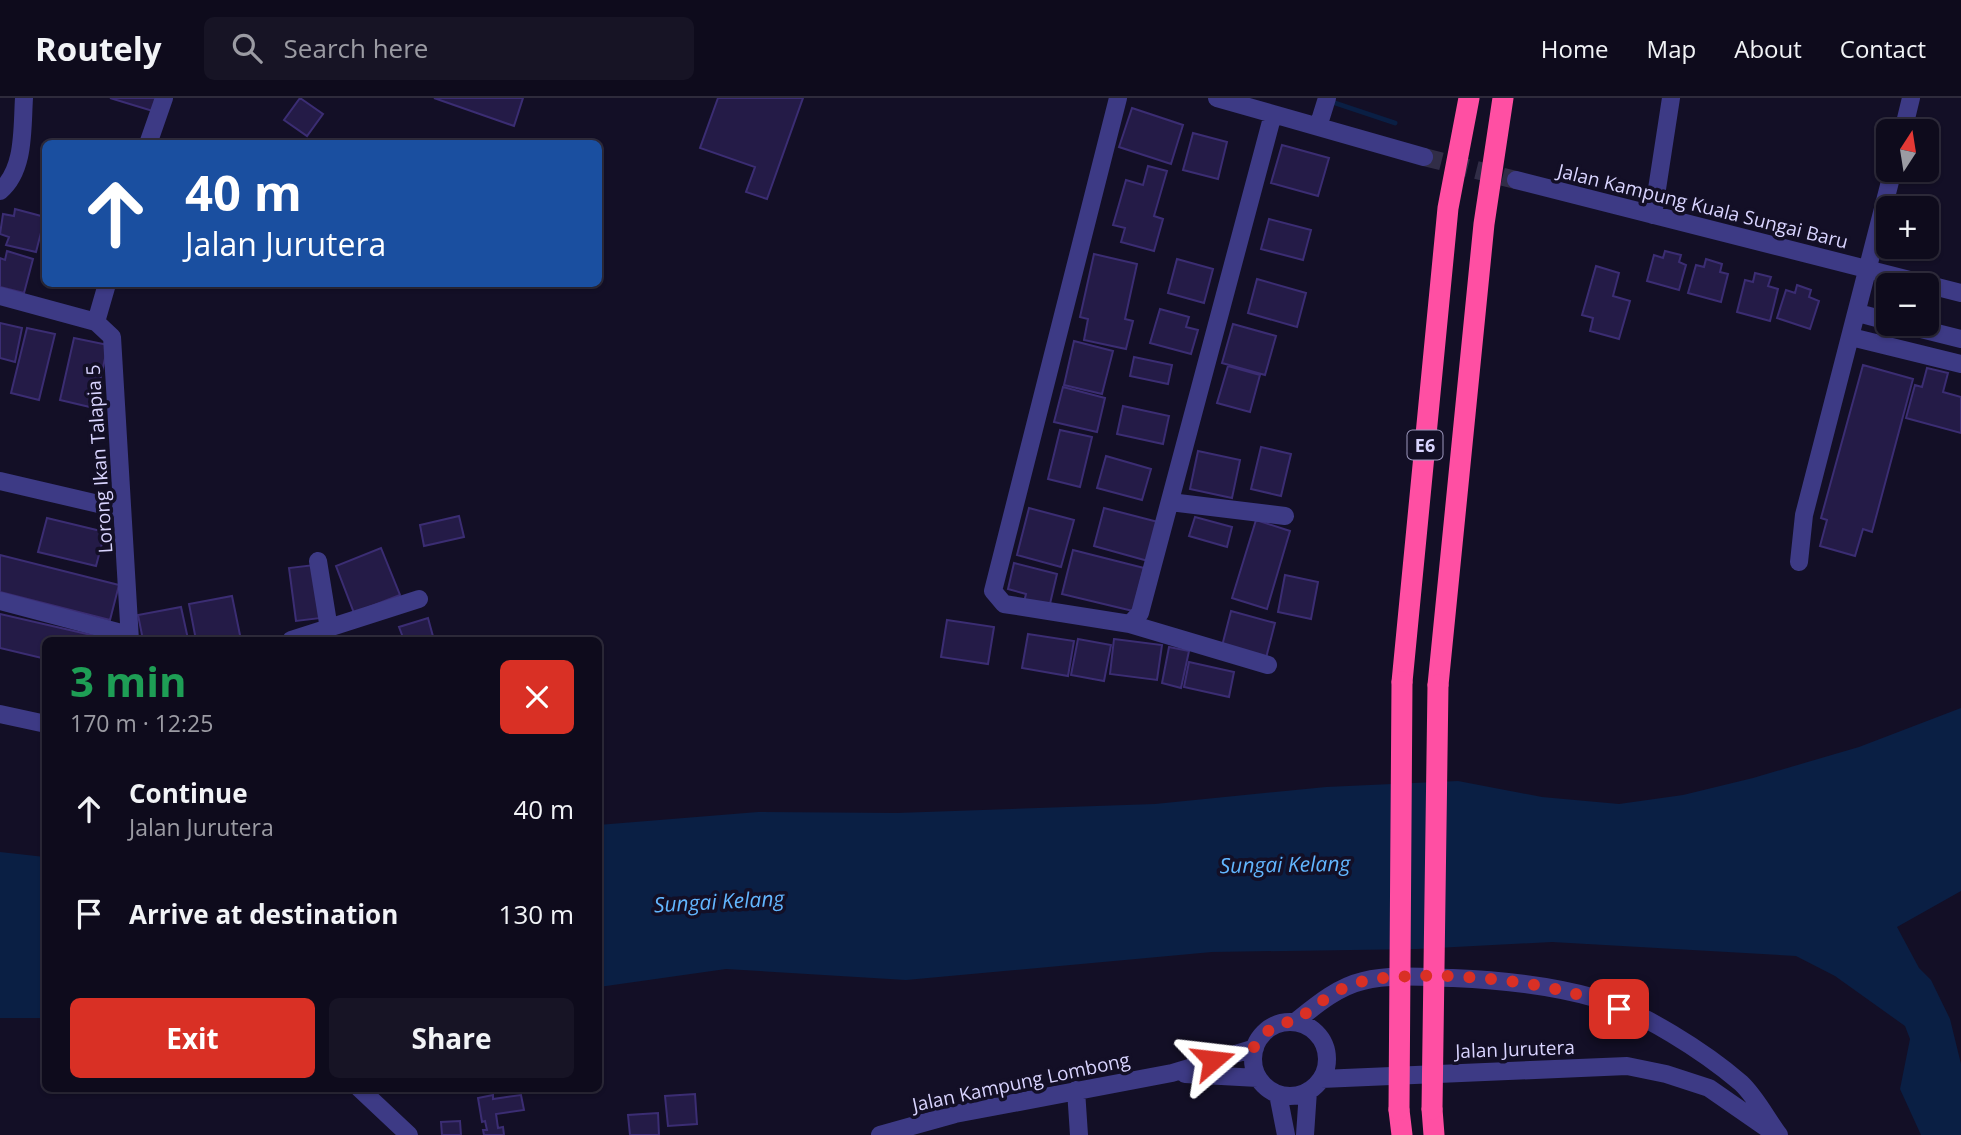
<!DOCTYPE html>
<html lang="en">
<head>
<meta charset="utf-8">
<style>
	body { margin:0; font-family:"Open Sans",sans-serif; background:#171425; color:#f1f3f6; height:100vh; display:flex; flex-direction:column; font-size:26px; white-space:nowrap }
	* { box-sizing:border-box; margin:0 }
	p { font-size:23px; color:#9b9ba3 }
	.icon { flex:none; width:38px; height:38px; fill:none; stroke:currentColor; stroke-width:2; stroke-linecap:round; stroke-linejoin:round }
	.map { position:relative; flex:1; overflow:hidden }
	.drawer { position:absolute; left:42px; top:539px; width:560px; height:455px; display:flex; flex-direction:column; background:#0e0b1c; border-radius:10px; box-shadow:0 2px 5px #0004,0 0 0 2px #2e2b3b }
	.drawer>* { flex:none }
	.hud { position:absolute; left:42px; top:42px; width:560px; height:147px; border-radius:10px; box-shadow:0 2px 5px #0004,0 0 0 2px #2e2b3b; background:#1a4fa0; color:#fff; overflow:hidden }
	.needle { width:46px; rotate:12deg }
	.controls { position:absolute; left:1876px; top:21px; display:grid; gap:14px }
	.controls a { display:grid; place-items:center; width:63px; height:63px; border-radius:10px; background:#0e0b1c; box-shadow:0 2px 5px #0004,0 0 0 2px #2e2b3b; font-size:35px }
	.pin { position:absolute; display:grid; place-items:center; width:60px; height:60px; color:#fff; margin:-30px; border-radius:14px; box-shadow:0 4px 10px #0006 }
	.me { position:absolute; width:77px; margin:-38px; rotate:73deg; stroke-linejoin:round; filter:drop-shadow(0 0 5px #0008) }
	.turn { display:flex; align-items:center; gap:24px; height:147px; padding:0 28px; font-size:32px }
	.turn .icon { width:91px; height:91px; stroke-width:2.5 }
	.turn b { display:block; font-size:49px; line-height:60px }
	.round { display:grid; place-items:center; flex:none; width:74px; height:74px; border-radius:10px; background:#171425 }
	.overview { display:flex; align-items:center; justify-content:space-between; height:119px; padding:0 28px }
	h1 { font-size:42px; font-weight:700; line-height:52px; color:#1e9e55 }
	.button { display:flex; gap:14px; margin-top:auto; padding:14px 28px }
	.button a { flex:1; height:80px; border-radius:10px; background:#d93025; color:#fff; font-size:28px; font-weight:700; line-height:80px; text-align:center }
	.button a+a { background:#171425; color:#f1f3f6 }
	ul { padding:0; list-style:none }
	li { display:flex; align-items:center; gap:21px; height:105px; padding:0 28px }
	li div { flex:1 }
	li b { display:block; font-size:26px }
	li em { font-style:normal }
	header { display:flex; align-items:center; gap:42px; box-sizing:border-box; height:98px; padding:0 35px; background:#0e0b1c; border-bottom:2px solid #2e2b3b }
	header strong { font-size:33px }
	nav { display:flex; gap:38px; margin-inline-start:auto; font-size:24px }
	.search { width:490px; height:63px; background:#171425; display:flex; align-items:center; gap:18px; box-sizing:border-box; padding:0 24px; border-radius:10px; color:#9b9ba3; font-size:26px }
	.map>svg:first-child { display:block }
	.water { fill:#0a1f44 }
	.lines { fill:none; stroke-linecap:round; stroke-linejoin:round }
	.stream { stroke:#0a1f44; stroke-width:5 }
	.building { fill:#241b47; stroke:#3b2d73; stroke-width:2 }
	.minor-tunnel { stroke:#312d47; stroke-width:18; stroke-dasharray:18 9; stroke-linecap:butt }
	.minor { stroke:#3d3a85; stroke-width:18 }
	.highway { stroke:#ff4fa3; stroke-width:21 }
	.highway-bridge { stroke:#ff4fa3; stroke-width:21 }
	.route { stroke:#d93025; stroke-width:12; stroke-dasharray:0 21.6 }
	.labels { text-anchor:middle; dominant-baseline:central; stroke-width:7; stroke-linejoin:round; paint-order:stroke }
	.shield { fill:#130f26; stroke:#9e99be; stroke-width:2 }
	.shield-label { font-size:18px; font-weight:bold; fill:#d9d4ff }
	.street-label { font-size:19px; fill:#d9d4ff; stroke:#130f26 }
	.water-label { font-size:21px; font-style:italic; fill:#62b6ff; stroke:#130f26 }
</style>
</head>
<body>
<header>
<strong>Routely</strong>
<div class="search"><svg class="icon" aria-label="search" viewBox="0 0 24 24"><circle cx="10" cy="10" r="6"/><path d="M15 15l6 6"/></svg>Search here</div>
<nav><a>Home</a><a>Map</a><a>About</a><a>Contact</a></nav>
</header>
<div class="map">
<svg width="1961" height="1037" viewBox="0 0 1961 1037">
	<rect width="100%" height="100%" fill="#130f26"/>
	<path class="water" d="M 1961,610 L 1961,793 L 1897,829 L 1919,870 L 1931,882 L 1950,921 L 1961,966 L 1961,1037 L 1921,1037 L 1900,991 L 1910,941 L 1905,928 L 1835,878 L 1796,858 L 1552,844 L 1417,851 L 1212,854 L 906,882 L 726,871 L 599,889 L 598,727 L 758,714 L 897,715 L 1155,706 L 1326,689 L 1458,683 L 1542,699 L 1619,706 L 1683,697 L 1753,680 L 1859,649 Z
		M 0,754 L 45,759 L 45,920 L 0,920 Z"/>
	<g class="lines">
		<path class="stream" d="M 1329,3 L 1395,25"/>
	</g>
	<path class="building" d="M 110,0 L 160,0 L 156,14 Z
		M 300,0 L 323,16 L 307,38 L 284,22 Z
		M 434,0 L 523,0 L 514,28 Z
		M 718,0 L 803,0 L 767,101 L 746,94 L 755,69 L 700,50 Z
		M 1132,10 L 1183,27 L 1171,66 L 1119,49 Z
		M 1193,35 L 1227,44 L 1218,81 L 1183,72 Z
		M 1282,47 L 1329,60 L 1318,98 L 1271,85 Z
		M 1148,68 L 1167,73 L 1154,118 L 1163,121 L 1154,153 L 1121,144 L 1125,130 L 1113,127 L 1126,82 L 1143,87 Z
		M 15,111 L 45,119 L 36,154 L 6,147 L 9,139 L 0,136 L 3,116 L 14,118 Z
		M 1269,121 L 1311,132 L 1303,162 L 1261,151 Z
		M 7,153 L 33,161 L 24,195 L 0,189 L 0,160 L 5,162 Z
		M 1665,153 L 1681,157 L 1679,164 L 1686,167 L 1679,192 L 1647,183 L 1654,157 L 1663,160 Z
		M 1094,156 L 1137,166 L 1125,221 L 1133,223 L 1126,251 L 1084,242 L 1088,221 L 1080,219 Z
		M 1177,161 L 1213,171 L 1204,205 L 1168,195 Z
		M 1706,161 L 1722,166 L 1720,174 L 1728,176 L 1721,204 L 1688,195 L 1696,167 L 1704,169 Z
		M 1596,168 L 1619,175 L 1613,198 L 1630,203 L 1619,241 L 1590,233 L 1593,220 L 1582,217 Z
		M 1755,175 L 1771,179 L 1768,188 L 1778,191 L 1770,223 L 1737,214 L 1745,182 L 1753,184 Z
		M 1257,181 L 1306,195 L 1297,229 L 1248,215 Z
		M 1797,187 L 1811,192 L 1809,199 L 1819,203 L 1810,231 L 1777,220 L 1786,192 L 1795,195 Z
		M 1160,211 L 1189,219 L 1186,229 L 1198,232 L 1191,256 L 1150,245 Z
		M 0,225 L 22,230 L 15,264 L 0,260 Z
		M 1233,226 L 1276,238 L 1265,277 L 1222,265 Z
		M 27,230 L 55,236 L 39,302 L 11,295 Z
		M 74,240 L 108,247 L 94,310 L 60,302 Z
		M 1074,243 L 1113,253 L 1102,296 L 1064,287 Z
		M 1134,259 L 1172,267 L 1168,286 L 1130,278 Z
		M 1863,267 L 1913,281 L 1872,434 L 1863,431 L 1855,458 L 1820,448 L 1827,422 L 1821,420 Z
		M 1228,268 L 1260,277 L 1250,314 L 1217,305 Z
		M 1927,270 L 1948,275 L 1943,294 L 1961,299 L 1961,335 L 1906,320 L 1915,287 L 1922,289 Z
		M 1063,289 L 1105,300 L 1097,334 L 1054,324 Z
		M 1123,308 L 1169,318 L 1163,346 L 1117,336 Z
		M 1060,332 L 1092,339 L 1080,389 L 1048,381 Z
		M 1261,349 L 1291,356 L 1281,398 L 1251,391 Z
		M 1198,353 L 1240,362 L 1232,400 L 1190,391 Z
		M 1106,358 L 1151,371 L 1142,402 L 1097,390 Z
		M 1029,410 L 1074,422 L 1061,469 L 1017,457 Z
		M 1104,410 L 1158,424 L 1148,463 L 1094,448 Z
		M 459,418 L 464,439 L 424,448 L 420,427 Z
		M 1195,419 L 1232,429 L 1227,449 L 1189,438 Z
		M 47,420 L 105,434 L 96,468 L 38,454 Z
		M 1256,422 L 1290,433 L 1267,511 L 1232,500 Z
		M 381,450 L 400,497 L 354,515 L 336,468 Z
		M 1073,452 L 1144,470 L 1133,513 L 1062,496 Z
		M 0,457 L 119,487 L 110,522 L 0,494 Z
		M 1014,465 L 1057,476 L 1049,510 L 1024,504 L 1026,496 L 1008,491 Z
		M 314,467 L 321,520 L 296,523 L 289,470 Z
		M 1285,477 L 1318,484 L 1311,521 L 1278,514 Z
		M 232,498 L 241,542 L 196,542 L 189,506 Z
		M 181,509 L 188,541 L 143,542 L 138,517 Z
		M 1231,513 L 1275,525 L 1266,560 L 1222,548 Z
		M 0,516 L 113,542 L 46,542 L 46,561 L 0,550 Z
		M 428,520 L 434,542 L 404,542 L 399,529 Z
		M 947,522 L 994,529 L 988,566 L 941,559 Z
		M 1028,536 L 1074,543 L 1068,578 L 1022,570 Z
		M 1078,541 L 1111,547 L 1104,583 L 1071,577 Z
		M 1114,541 L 1162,547 L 1157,582 L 1110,576 Z
		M 1169,549 L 1189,553 L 1181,590 L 1162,585 Z
		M 1189,564 L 1234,574 L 1229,599 L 1184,589 Z
		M 695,996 L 697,1026 L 668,1028 L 665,998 Z
		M 493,997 L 493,1001 L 521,997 L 524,1012 L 496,1016 L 498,1030 L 503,1029 L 504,1037 L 484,1037 L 483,1032 L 487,1032 L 485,1023 L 482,1024 L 478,1000 Z
		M 658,1015 L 659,1037 L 630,1037 L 628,1017 Z
		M 460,1023 L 461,1037 L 442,1037 L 441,1024 Z"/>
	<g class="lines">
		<path class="minor-tunnel" d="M 1424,59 L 1516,82"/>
		<path class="minor" d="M 1118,0 L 993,493 L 1004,506 L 1130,526 L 1140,515 L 1273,16
			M 1217,0 L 1424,59
			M 1318,29 L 1327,0
			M 1903,33 L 1911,0
			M 148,46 L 164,0
			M 1516,82 L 1961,195
			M 0,93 C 25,72 22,31 24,0
			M 1653,117 L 1671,0
			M 0,198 L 96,224 L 112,239 L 130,542
			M 1858,215 L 1888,223
			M 96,224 L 107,186
			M 1901,226 L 1961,241
			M 1851,239 L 1961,266
			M 0,383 L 120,411
			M 1170,404 L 1285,418
			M 318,463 L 329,531
			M 1799,464 L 1804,417 L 1893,72
			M 0,503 L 129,537
			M 1130,526 L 1268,567
			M 291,542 L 419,501
			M 0,616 L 46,626
			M 1295,924 C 1315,908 1337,889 1363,883 C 1391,876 1423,879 1453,880 C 1500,882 1549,887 1595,900 C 1641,913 1705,954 1741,985 C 1756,999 1767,1021 1779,1037
			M1253 961a37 37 0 1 1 74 0a37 37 0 1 1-74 0Z
			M 1185,976 L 1258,980
			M 1321,981 L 1627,968 L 1666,976 L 1709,990 L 1768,1031
			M 359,990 L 409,1037
			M 1076,992 L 1079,1037
			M 1278,996 L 1286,1037
			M 880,1037 L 955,1016 L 1172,975 L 1255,950
			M 1305,1037 L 1308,993"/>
		<path class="highway" d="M 1402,584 L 1448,110 L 1469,0
			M 1438,587 L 1484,126 L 1503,0
			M 1432,1011 L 1434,1037
			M 1399,1012 L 1402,1037"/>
		<path class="highway-bridge" d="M 1432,1011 L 1438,587
			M 1399,1012 L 1402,584"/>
	</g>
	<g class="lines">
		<path class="route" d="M 1213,962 C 1224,959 1248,956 1255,948 C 1270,933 1269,924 1295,924 C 1315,908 1338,888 1364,883 C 1430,870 1558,882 1619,911"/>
	</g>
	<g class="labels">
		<rect class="shield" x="1407.5" y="332.5" width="35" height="29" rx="5"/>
		<g class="shield-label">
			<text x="1425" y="347">E6</text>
		</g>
		<g class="street-label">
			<text transform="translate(1703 108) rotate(14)">Jalan Kampung Kuala Sungai Baru</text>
			<text transform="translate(99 361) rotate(-94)">Lorong Ikan Talapia 5</text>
			<text transform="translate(1515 951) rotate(-2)">Jalan Jurutera</text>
			<text transform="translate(1021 984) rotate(-12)">Jalan Kampung Lombong</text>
		</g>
		<g class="water-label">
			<text transform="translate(1285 766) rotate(-1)">Sungai Kelang</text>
			<text transform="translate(719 803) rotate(-3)">Sungai Kelang</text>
		</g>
	</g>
</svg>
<div class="controls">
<a><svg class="needle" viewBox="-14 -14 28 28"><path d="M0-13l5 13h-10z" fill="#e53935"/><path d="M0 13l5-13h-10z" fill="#9b9ba3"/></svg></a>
<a>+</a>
<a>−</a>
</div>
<div class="pin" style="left:1619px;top:911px;background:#d93025"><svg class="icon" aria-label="arrive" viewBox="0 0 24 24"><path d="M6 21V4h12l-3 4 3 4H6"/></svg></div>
<svg class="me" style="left:1213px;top:962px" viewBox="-20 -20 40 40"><path d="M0-17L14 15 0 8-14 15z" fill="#d93025" stroke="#fff" stroke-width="4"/></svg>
<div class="hud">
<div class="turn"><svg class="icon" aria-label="ahead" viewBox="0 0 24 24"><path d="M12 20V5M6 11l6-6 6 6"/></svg><div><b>40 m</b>Jalan Jurutera</div></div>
</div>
<section class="drawer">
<div class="overview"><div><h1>3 min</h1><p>170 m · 12:25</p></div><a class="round" style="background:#d93025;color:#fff"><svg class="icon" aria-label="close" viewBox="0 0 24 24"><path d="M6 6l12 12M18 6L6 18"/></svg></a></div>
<ul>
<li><svg class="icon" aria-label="ahead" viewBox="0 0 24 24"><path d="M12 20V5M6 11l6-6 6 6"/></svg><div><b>Continue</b><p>Jalan Jurutera</p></div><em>40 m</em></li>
<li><svg class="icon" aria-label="arrive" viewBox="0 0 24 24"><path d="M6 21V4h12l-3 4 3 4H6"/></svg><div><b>Arrive at destination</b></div><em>130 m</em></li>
</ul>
<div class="button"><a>Exit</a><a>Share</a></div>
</section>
</div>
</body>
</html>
